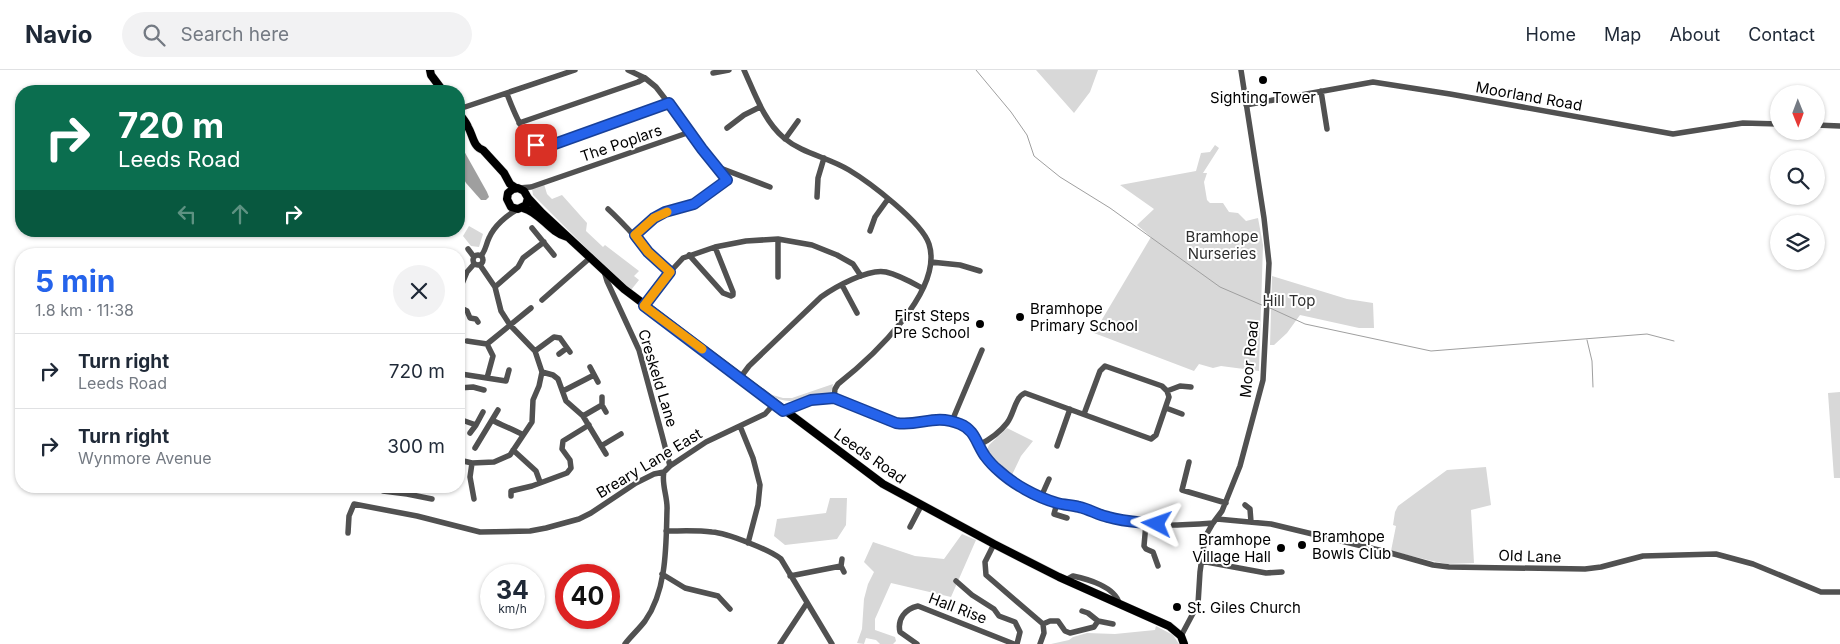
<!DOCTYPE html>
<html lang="en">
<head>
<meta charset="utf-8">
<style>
	body { margin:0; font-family:Inter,sans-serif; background:#f2f2f3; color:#1f2937; height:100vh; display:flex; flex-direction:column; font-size:19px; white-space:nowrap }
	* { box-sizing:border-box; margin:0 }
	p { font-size:16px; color:#747a83 }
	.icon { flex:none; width:28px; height:28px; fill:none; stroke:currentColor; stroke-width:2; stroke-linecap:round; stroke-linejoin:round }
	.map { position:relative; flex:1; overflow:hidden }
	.details { position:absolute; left:15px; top:178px; width:450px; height:245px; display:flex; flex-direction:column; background:#fff; border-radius:20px; box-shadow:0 1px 4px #0004 }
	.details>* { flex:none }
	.hud { position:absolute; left:15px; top:15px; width:450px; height:152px; border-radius:20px; box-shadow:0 1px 4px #0004; background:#0b6e4f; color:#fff; overflow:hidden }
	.needle { width:32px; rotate:179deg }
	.tools { position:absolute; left:1770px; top:15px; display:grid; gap:10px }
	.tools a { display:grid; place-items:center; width:55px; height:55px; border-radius:50%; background:#fff; box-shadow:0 1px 4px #0004; font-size:25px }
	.speed { position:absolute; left:480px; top:494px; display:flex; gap:10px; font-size:25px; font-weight:700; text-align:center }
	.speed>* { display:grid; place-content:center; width:65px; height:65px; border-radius:50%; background:#fff; box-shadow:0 1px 4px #0004; line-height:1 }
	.speed small { font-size:12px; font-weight:400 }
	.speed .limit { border:8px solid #d22; background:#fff; color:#111 }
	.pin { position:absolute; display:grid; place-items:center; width:42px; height:42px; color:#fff; margin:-21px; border-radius:10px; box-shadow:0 2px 8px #0006 }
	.me { position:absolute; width:55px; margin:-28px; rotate:274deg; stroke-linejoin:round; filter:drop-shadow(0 0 4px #0008) }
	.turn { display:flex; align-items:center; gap:18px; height:105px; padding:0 20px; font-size:22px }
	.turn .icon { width:65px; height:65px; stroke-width:2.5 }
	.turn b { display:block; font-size:35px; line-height:42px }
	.lanes { display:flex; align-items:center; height:48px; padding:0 20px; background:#0003; justify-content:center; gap:25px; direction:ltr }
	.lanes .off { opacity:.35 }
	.round { display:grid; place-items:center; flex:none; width:52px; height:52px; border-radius:26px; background:#f2f2f3 }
	.headline { display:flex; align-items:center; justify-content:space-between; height:85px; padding:0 20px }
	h1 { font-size:30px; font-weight:700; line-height:38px; color:#2563eb }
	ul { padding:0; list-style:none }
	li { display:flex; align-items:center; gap:15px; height:75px; padding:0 20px; border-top:1px solid #e0e1e3 }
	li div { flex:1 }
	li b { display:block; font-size:19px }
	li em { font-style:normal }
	header { display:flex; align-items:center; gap:30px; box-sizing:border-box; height:70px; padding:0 25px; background:#fff; border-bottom:1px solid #e0e1e3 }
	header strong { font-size:24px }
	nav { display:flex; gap:28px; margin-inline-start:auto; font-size:18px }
	.search { width:350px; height:45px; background:#f2f2f3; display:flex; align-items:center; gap:12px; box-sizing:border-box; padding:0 18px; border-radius:28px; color:#747a83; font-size:19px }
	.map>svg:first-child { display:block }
	.green { fill:#d8d8d8 }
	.water { fill:#9f9f9f }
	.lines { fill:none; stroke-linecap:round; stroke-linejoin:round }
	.stream { stroke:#9f9f9f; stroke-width:1 }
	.highway-casing { stroke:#dbdbdb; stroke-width:9 }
	.minor { stroke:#515151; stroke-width:5.5 }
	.highway { stroke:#000; stroke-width:8 }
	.route-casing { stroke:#184099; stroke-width:12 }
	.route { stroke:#2563eb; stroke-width:9 }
	.slow { stroke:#f59e0b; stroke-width:9 }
	.poi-dot { fill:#000; stroke:#fff; stroke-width:2 }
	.labels { text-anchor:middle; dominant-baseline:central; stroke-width:4; stroke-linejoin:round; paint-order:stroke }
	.street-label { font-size:15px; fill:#000; stroke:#fff }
	.poi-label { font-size:15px; fill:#000; stroke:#fff; text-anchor:start }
	.park-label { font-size:15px; fill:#2f2f2f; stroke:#fff }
</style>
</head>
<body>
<header>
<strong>Navio</strong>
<div class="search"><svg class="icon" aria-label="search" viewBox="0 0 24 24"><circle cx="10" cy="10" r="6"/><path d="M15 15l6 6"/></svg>Search here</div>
<nav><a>Home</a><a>Map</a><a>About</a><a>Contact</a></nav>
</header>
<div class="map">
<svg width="1840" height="574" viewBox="0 0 1840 574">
	<rect width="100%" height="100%" fill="#fff"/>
	<path class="green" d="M 1036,0 L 1098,0 L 1090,22 L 1074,43 Z
		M 1215,75 L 1219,78 L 1203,103 L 1207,103 L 1204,112 L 1207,130 L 1210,133 L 1223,133 L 1229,142 L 1238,143 L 1246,151 L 1258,148 L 1263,175 L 1259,301 L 1221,296 L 1213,298 L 1199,294 L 1194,301 L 1094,263 L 1151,167 L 1137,155 L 1154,139 L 1120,115 L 1196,101 L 1201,83 L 1210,82 Z
		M 544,114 L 547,124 L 552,129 L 562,125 L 587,153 L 586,161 L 603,177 L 605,175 L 639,201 L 634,206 L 639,210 L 631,220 L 613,205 L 533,125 L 532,119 Z
		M 469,156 L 483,164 L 479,177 L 471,176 L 463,166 Z
		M 1272,206 L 1347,229 L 1373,233 L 1374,258 L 1359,258 L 1300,245 L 1287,263 L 1274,275 L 1270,275 Z
		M 833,314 L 831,324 C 806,323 793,340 769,324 L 783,328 L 792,328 Z
		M 1840,322 L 1840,408 L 1834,408 L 1828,323 Z
		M 1007,358 L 1033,371 L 1021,386 L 1011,407 L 996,394 L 987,380 L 989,375 Z
		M 1486,397 L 1491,435 L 1471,440 L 1474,493 L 1447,494 L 1432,491 L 1391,481 L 1396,456 L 1393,455 L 1395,442 L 1398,436 L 1447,400 Z
		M 830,428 L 847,428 L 846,455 L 837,469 L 785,475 L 774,466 L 777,449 L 826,443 Z
		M 962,464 L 976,470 L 951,527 L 891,513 L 875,549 L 875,560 L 895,567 L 896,571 L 893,574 L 880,574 L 876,570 L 866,568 L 864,574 L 857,573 L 862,559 L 864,529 L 868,514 L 874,502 L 864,492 L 873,472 L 915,486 L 944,489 Z
		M 1156,556 L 1173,565 L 1179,574 L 1051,574 L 1069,570 L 1073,567 L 1087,563 L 1115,564 L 1155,560 Z"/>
	<path class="water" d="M 459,72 L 487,122 L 489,127 L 486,130 L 481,130 L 466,113 L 459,100 Z"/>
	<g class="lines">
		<path class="stream" d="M 976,0 L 1011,42 L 1027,65 L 1034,86 L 1060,107 L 1110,138 L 1220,217 L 1264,236
			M 1270,238 L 1305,254 L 1431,281 L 1647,264 L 1674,271
			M 1587,270 L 1592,291 L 1593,317"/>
		<defs>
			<path id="highway" d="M 430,0 L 431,5 L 443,21
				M 459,43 C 462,48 466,52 468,57 C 473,65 473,77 483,80 L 504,103 L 510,114 L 516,118
				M 528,128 L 526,135 L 518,139 L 511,137 L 507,129 L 508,123 L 513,119 L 518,118 L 524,121 L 528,128 L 542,143 L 624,219 L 883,414 L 994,474 L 1059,507 L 1169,556 L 1181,566 L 1184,574
				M 523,138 C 540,142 549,162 567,167"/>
		</defs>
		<use href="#highway" class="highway-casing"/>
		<path class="minor" d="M 628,0 L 645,8 L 656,17 L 727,109 L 694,134 L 665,142 L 654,148 L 635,165
			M 744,0 C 755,24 764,51 784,68 C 803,84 828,87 849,100 C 869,112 922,152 929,174 C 944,221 871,288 838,314 L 835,319 L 834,328
			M 713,3 L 729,0
			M 1321,21 L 1327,59
			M 507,24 C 514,42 522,64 539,77 L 549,76 L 565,71 L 669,33
			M 1246,35 L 1373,12 L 1450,24 L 1673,64 L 1743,53 L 1779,54
			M 459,39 L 575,0
			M 519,53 L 638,12 L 645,8
			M 1816,55 L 1840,56
			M 727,58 L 744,45 L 760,37
			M 785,69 L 798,51
			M 715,96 L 770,117
			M 519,118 L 531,117 L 690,62
			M 817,127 L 818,108 L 824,88
			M 608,139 C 630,159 647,182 670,202
			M 532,158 L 554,185
			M 870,161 L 875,147 L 888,129
			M 468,179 L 474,187
			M473 190a5 5 0 1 1 10 0a5 5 0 1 1-10 0Z
			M 689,185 L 723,223 L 731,226 L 733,225 L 733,222 L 715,177
			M 481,186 C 486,180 486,174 489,168 C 494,156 507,145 518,139
			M 931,192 L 960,195 L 980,201
			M 604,201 L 607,211 L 639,280 L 662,365 L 670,396
			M 778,207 L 778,169
			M 842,215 L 857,243
			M 495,217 L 518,197 L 523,188 L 544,172
			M 459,221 L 467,202 L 474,194
			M 542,230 L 591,187
			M 644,236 L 670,202 L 683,188 L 715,177 L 746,171 L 778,169 L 812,175 L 837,185 L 853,194 L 861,206
			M 459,237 L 467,241 L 470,248 L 476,249 L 478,252
			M 467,271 L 487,274
			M 535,281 L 554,267 L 560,268 L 570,282
			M 559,284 L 567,278
			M 590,297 L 598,312
			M 542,302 L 553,305 L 558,309 L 566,331 L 583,346 L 606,384
			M 461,304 L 506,311 L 509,300
			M 487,308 L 493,286 L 487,274 L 531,238
			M 740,308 L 749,296 L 821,227 C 835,217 869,198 886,202 C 899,205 911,212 922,218
			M 459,318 L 473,317 L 484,320
			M 563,321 L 594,305
			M 1167,321 L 1180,316 L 1191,317
			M 602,327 L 602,335
			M 1166,338 L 1182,344
			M 783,341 L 811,330 L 834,328 L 896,353 C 920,357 934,343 959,354 C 975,360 976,373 984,385 C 990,393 998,401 1006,407 C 1020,418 1039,428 1056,433 C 1063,435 1071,435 1079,437 C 1095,441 1109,449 1125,452 C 1154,457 1184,455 1213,453
			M 583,346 L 602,335 L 606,342
			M 459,349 L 476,355 L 483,342
			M 492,350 C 503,356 513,359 523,365
			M 952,351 L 982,280
			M 740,356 L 753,388 L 760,415 L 758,435 L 748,473
			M 470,363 L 476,355
			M 979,375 C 989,370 1000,362 1007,353 C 1014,344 1015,327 1025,323 L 1151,369 L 1156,365 L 1169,327 L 1167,321 L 1162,316 L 1105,296 L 1100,301 L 1084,344
			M 601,376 L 621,364
			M 1057,376 L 1070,339
			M 475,378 L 498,340
			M 513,380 L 536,401 L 540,412
			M 459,390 L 472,393 L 494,392 L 510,385 L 532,352 L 533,330 L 539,316 L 542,302 L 535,281 L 510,255 L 501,241 L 495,217 L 480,195
			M 1189,392 L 1182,420 L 1226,433
			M 472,393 L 470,407 L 474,429
			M 409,416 L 407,424 L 432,429
			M 383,421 L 407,424
			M 511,426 L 511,421 L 532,416 L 567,403 L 571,398 L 570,390 L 562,379 L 563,371 L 589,355
			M 1041,427 L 1049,409
			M 1057,433 L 1054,444 L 1067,448
			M 1245,435 L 1250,439 L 1251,452
			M 1217,449 L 1271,454 L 1387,482 L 1433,495 L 1449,497 L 1585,499 L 1601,497 L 1643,486 L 1716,484 L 1753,494 L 1821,522 L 1840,522
			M 1146,453 L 1144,476 L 1146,479 L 1153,482 L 1158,496
			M 910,457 L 921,436
			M 666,461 C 681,461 697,460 712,462 C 727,463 770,480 781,489 L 832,574
			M 348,463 L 349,446 L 354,434 L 417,446 L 480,462 L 530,461 L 546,458 L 579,449 L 591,443 L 636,413 L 654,404 L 664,402 L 670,396 L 706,372 L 765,344 L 774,334
			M 994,474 L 985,492 L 986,505 L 1043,554 L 1044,563 L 1040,574
			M 842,489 L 841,496 L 844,502
			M 1201,491 L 1266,503 L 1282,502
			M 662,504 L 685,518 L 718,526 L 730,539
			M 790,506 L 841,496
			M 1066,510 L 1073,506 C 1088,509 1115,517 1119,533
			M 956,511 L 972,525 L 994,539 L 999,546 L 1015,552 L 1020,562 L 1017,574
			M 1082,541 L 1088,543 L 1098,551 L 1113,554
			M 1043,554 L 1050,551 L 1058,551 L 1065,561 L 1070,563 L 1094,557 L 1098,551
			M 1181,566 L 1198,534 L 1200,502 L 1205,467 L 1213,453 L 1222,441 L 1240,396 L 1263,310 L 1269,193 L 1264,148 L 1241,0
			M 625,574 C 631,566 639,559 645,551 C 667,520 666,476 667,440 C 668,428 661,413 664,402
			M 780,574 L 807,533
			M 917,574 L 900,562 C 897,549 905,539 918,536 L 1014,574"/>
		<use href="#highway" class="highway"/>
	</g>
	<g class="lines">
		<defs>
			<path id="route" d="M 536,75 L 539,76 L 549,76 L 669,33 L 702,79 L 727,110 L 694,134 L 665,142 L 654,148 L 635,165 L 648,182 L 670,202 L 644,236 L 783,341 L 811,330 L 834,328 L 896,353 C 920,357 934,343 960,354 C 975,360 976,373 985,386 C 988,390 993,396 998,400 C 1013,414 1036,427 1057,433 C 1064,435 1072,435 1079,437 C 1089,439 1098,445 1108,447 C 1124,452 1140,452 1157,454"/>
		</defs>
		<use href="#route" class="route-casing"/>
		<use href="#route" class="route"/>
		<path class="slow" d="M 667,142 L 654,148 L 635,165 L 648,182 L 670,202 L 644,236 L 702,279"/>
	</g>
	<g class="poi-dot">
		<circle cx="1263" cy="10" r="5"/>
		<circle cx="1020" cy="247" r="5"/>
		<circle cx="980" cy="254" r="5"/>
		<circle cx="1302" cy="475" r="5"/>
		<circle cx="1281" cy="478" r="5"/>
		<circle cx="1177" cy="537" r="5"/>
	</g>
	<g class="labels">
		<g class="street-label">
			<text transform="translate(1529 26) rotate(10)">Moorland Road</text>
			<text transform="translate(621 73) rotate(-19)">The Poplars</text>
			<text transform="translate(1249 289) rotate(-84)">Moor Road</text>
			<text transform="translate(658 308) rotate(73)">Creskeld Lane</text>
			<text transform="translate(870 386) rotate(35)">Leeds Road</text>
			<text transform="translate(649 393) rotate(-31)">Breary Lane East</text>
			<text transform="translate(1530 486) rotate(2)">Old Lane</text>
			<text transform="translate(958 538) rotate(21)">Hall Rise</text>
		</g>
		<g class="poi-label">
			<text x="1263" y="27" text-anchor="middle">Sighting Tower</text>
			<text x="1030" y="238">Bramhope<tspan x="1030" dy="17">Primary School</tspan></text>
			<text x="970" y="245" text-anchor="end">First Steps<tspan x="970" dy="17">Pre School</tspan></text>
			<text x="1312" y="466">Bramhope<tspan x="1312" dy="17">Bowls Club</tspan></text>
			<text x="1271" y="469" text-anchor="end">Bramhope<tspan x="1271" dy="17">Village Hall</tspan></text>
			<text x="1187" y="537">St. Giles Church</text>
		</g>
		<g class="park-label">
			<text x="1222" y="166">Bramhope<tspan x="1222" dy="17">Nurseries</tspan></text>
			<text x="1289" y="230">Hill Top</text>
		</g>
	</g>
</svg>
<div class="tools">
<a><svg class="needle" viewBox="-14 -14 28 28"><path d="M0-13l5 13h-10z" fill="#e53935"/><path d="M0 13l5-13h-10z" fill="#747a83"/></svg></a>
<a><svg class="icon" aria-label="search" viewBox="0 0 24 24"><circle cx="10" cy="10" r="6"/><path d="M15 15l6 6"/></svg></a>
<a><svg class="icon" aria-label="layers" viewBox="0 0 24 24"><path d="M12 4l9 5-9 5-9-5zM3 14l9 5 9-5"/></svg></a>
</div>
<div class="speed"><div>34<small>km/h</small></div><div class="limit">40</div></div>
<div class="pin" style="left:536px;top:75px;background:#d93025"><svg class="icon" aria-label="arrive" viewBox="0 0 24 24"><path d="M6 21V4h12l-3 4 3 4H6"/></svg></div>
<svg class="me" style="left:1157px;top:454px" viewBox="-20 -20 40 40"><path d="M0-17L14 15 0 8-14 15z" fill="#2563eb" stroke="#fff" stroke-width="4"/></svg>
<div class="hud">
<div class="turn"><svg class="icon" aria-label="right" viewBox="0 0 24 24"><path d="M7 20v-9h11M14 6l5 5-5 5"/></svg><div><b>720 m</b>Leeds Road</div></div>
<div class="lanes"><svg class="icon off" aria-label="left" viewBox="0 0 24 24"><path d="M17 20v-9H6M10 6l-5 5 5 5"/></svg><svg class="icon off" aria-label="ahead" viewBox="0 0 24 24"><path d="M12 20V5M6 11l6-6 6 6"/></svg><svg class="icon" aria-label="right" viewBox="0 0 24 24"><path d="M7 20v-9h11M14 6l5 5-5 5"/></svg></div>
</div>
<section class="details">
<div class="headline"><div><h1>5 min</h1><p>1.8 km · 11:38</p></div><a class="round"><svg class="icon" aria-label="close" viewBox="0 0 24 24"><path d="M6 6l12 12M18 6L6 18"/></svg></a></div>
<ul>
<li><svg class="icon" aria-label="right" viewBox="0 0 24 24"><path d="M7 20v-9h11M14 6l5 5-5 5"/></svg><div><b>Turn right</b><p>Leeds Road</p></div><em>720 m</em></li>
<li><svg class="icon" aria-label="right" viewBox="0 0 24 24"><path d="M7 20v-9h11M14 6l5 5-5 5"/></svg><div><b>Turn right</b><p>Wynmore Avenue</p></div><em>300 m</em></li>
</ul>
</section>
</div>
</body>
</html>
